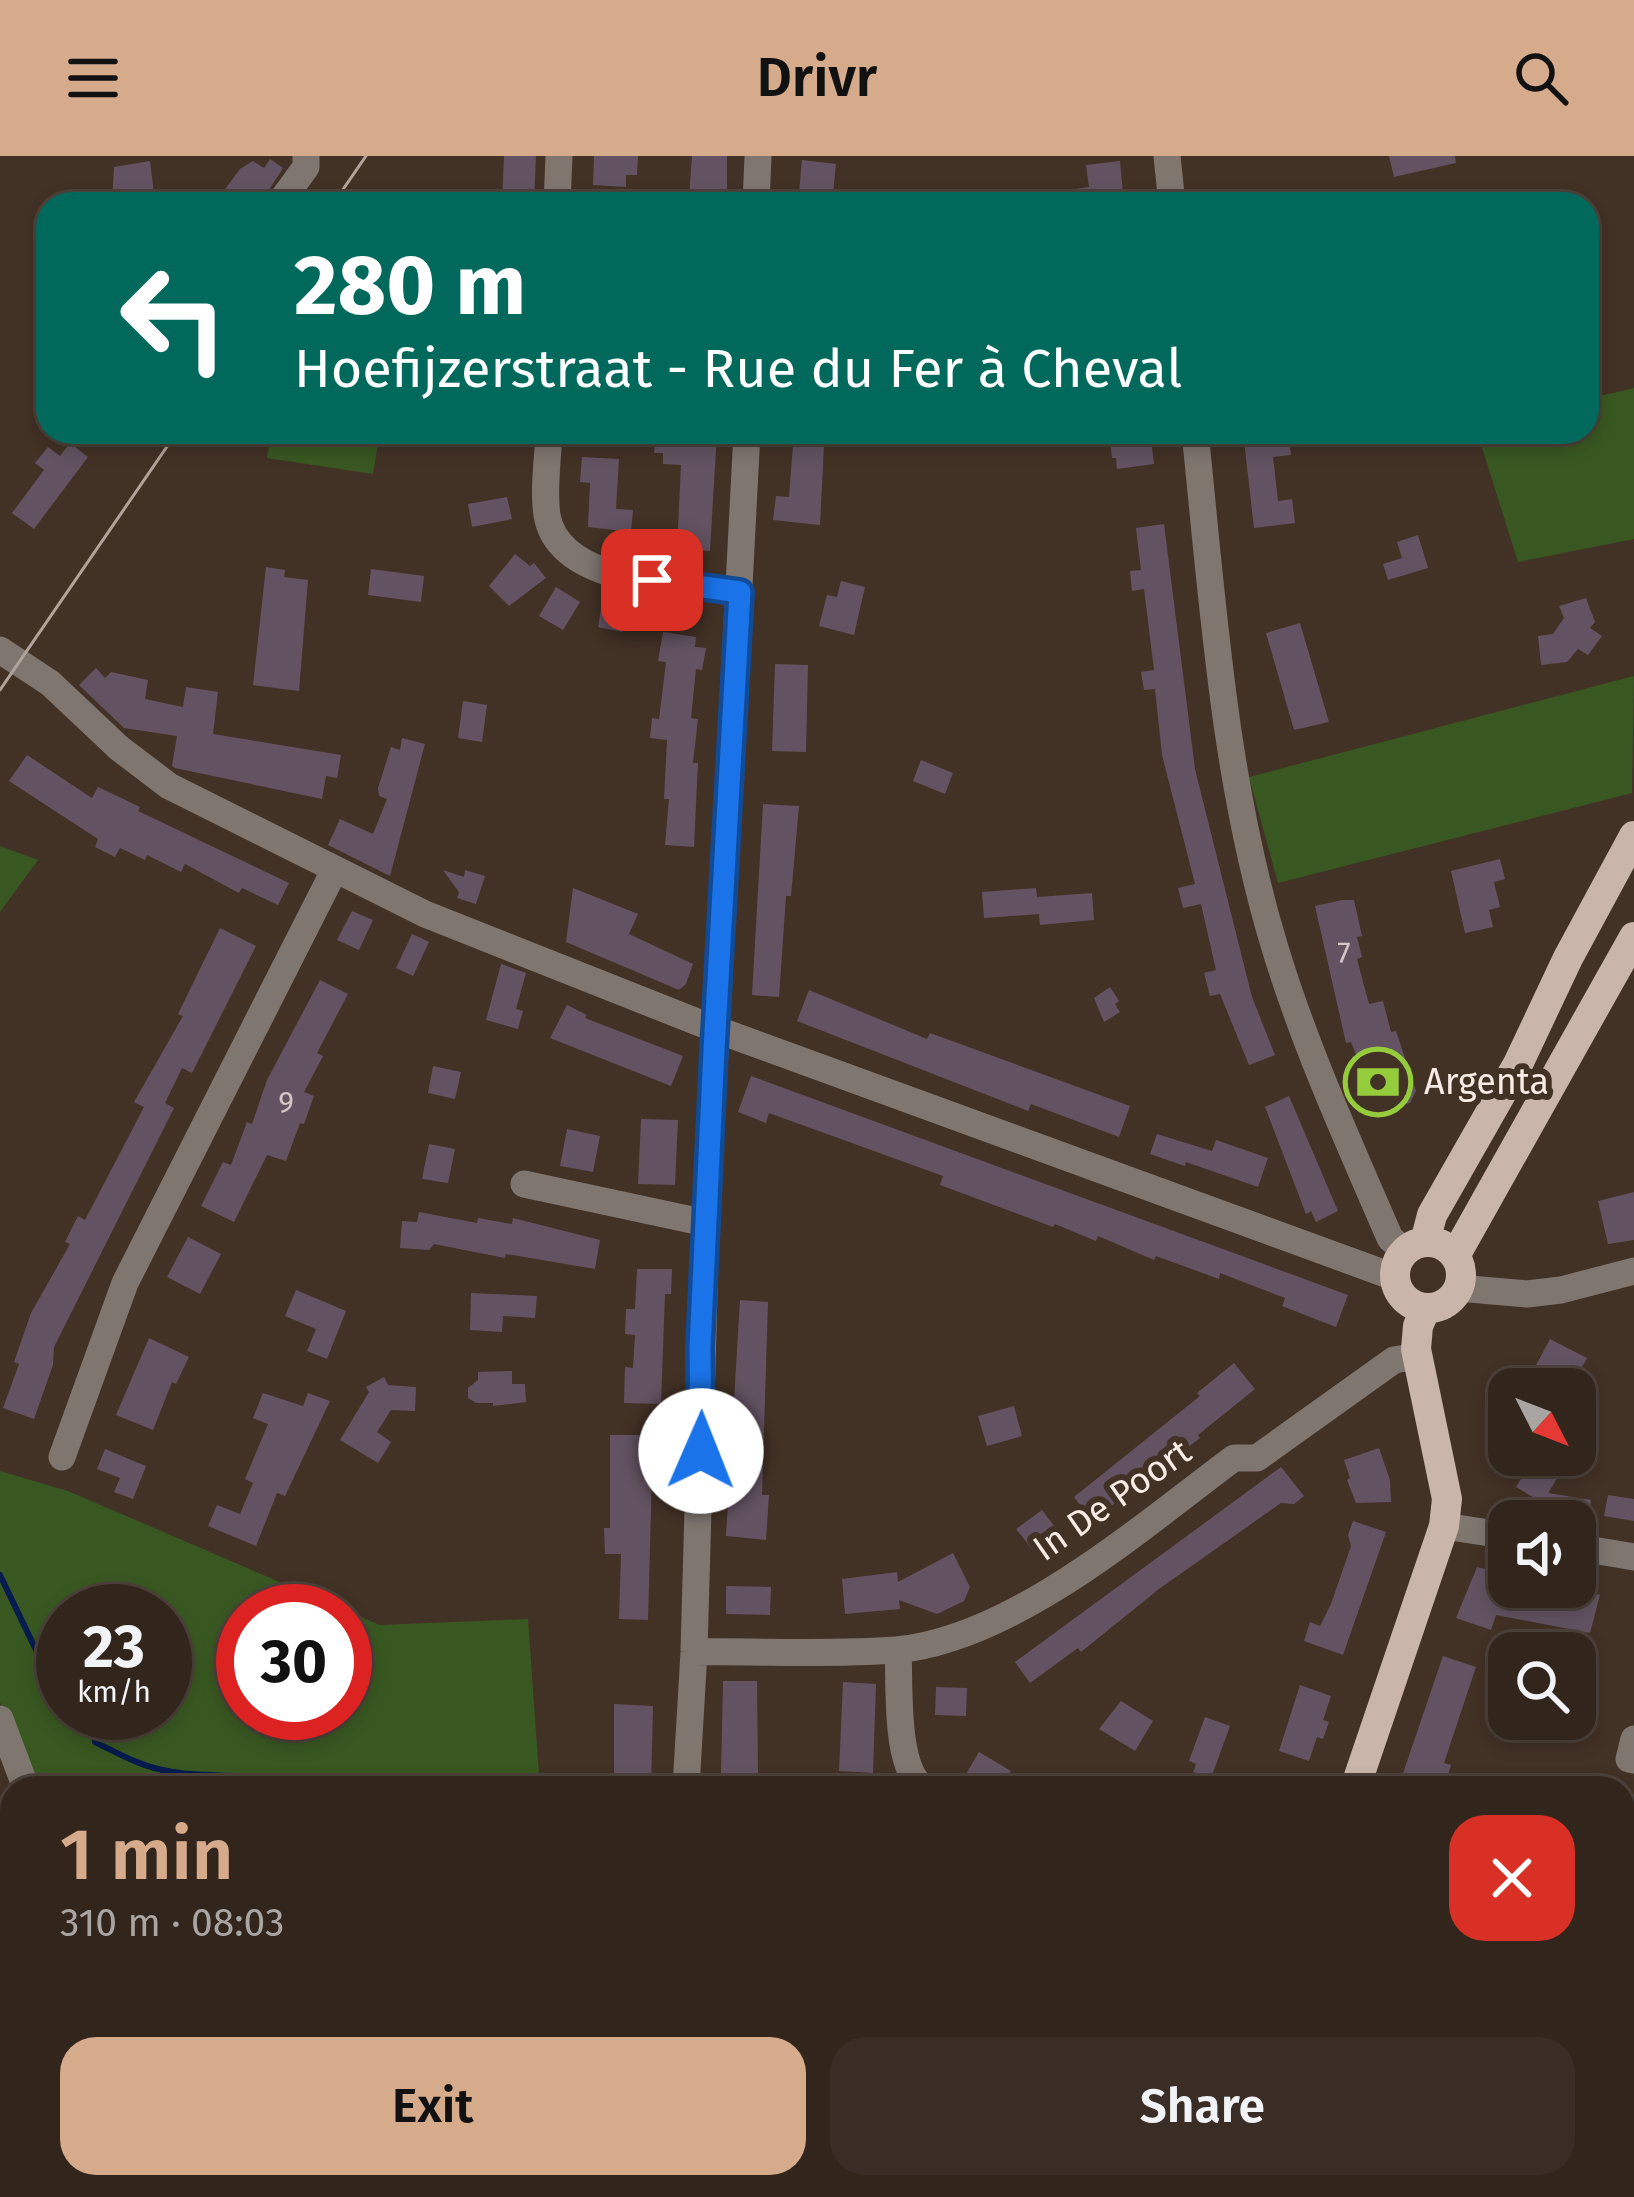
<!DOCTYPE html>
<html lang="en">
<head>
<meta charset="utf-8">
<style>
	body { margin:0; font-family:"Fira Sans",sans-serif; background:#3a2d25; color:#f1f3f6; height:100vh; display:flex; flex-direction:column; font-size:45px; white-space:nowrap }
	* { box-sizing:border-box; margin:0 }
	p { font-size:39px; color:#a8a5a3 }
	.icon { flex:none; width:66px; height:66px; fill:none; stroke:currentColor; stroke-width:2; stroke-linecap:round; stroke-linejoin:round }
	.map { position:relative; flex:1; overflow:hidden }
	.details { position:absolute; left:0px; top:1620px; width:1635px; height:423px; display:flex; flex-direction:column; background:#32251c; border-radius:36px 36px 0 0; box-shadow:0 6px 18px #0003,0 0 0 3px #4d423b }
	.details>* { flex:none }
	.hud { position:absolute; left:36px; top:36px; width:1563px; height:252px; border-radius:36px; box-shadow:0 6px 18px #0003,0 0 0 3px #4d423b; background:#00695c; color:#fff; overflow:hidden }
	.needle { width:78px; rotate:132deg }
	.controls { position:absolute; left:1488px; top:1212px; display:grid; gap:24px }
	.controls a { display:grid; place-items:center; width:108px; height:108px; border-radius:24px; background:#32251c; box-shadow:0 6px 18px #0003,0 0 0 3px #4d423b; font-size:60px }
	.speed { position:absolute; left:36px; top:1428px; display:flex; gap:24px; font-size:60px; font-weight:700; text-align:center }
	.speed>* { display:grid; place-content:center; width:156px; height:156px; border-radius:50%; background:#32251c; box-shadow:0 6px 18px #0003,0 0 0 3px #4d423b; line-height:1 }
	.speed small { font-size:30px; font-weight:400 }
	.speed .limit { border:18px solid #d22; background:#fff; color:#111 }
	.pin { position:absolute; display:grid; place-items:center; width:102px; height:102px; color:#fff; margin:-51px; border-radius:24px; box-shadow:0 6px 18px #0006 }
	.me { position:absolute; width:132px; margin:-66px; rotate:1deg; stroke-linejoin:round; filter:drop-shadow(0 0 9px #0008) }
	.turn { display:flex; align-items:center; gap:42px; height:252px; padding:0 60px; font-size:54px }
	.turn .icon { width:156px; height:156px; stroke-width:2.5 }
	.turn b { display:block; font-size:84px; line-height:102px }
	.round { display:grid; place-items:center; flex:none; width:126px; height:126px; border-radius:36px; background:#3a2d25 }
	.head { display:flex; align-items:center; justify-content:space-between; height:204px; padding:0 60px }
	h1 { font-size:72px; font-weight:600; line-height:90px; color:#d6ab8b }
	.button { display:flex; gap:24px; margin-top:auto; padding:24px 60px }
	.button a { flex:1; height:138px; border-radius:36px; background:#d6ab8b; color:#111; font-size:48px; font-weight:600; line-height:138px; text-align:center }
	.button a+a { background:#3a2d25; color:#f1f3f6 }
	header { display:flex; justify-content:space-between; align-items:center; height:156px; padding:0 60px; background:#d6ab8b; color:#111; font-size:54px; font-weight:600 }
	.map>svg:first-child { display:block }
	.education { fill:#4c3e31 }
	.green { fill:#395821; fill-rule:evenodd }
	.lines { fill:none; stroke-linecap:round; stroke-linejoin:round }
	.stream { stroke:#061b4e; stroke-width:6 }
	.building { fill:#635362 }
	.minor { stroke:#7f7670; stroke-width:27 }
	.major { stroke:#c9b5aa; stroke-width:30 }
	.tram { stroke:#b1a39a; stroke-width:3 }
	.route-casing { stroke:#114b97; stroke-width:30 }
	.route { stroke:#1a73e8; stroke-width:21 }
	.labels { text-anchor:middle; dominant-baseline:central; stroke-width:12; stroke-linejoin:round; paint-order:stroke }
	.number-label { font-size:30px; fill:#d3c6c4 }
	.poi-label { font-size:36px; fill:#f8ece5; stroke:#423125; text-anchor:start }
	.street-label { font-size:36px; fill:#f8ece5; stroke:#423125 }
</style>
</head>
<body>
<header><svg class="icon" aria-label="menu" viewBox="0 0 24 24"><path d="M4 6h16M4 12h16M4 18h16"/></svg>Drivr<svg class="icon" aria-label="search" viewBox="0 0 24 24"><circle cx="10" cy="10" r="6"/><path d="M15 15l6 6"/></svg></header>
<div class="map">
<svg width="1634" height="2041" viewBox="0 0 1634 2041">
	<rect width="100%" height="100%" fill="#423125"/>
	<path class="education" d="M 837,2031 L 1061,2031 L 1079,2041 L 830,2041 Z"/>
	<path class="green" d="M 1634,232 L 1634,383 L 1518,406 L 1477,276 L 1587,276 L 1587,243 Z
		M 271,276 L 380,276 L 373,318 L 267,302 Z
		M 1634,520 L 1632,637 L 1278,727 L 1249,621 Z
		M 0,690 L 38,704 L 0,756 Z
		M 0,1315 L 68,1335 L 380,1469 L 528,1463 L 540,1632 L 39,1632 L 30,1622 L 0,1546 ZM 63,1455 L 165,1455 L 165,1557 L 63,1557 ZM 243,1455 L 345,1455 L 345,1557 L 243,1557 Z
		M 862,2031 L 952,2031 L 948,2041 L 858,2041 Z"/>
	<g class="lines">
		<path class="stream" d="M 0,1419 L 36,1494 L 63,1519
			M 102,1557 L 95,1586 C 121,1599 144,1612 173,1616 C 214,1623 254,1614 294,1632"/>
	</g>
	<path class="building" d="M 504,0 L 536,0 L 534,48 L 502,48 Z
		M 594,0 L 638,0 L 637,19 L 626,19 L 626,31 L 593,29 Z
		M 692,0 L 727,0 L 727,44 L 689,42 Z
		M 1389,0 L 1455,0 L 1456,7 L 1394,21 Z
		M 270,3 L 283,12 L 260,48 L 214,48 L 240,13 L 253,5 L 264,12 Z
		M 802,4 L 836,8 L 832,48 L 798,48 Z
		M 150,5 L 155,46 L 112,48 L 114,11 Z
		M 1120,5 L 1124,48 L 1077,48 L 1075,33 L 1089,31 L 1086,9 Z
		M 656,276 L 717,276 L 710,395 L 677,393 L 681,309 L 663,308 L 663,297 L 654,297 Z
		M 1109,276 L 1150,276 L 1154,308 L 1117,313 L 1116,302 L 1112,302 Z
		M 1243,276 L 1288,276 L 1291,299 L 1273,301 L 1278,345 L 1292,343 L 1295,367 L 1254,372 Z
		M 70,287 L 88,301 L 34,373 L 12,357 L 44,314 L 35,307 L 48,291 L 60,300 Z
		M 793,288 L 824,290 L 820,369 L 773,364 L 776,340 L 789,341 Z
		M 582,301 L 619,303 L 616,353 L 633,354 L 631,376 L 588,371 L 590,327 L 580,326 Z
		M 507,341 L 512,363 L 472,371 L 468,348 Z
		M 1164,368 L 1195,613 L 1252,841 L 1275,899 L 1249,909 L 1220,838 L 1210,840 L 1204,817 L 1216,814 L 1201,748 L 1183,752 L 1178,732 L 1195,728 L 1162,599 L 1155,533 L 1144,534 L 1141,516 L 1154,514 L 1144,433 L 1132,435 L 1130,415 L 1141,414 L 1136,372 Z
		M 1418,379 L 1428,412 L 1388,424 L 1383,408 L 1402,402 L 1397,386 Z
		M 515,398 L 530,410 L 534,407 L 546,422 L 509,450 L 489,430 Z
		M 266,411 L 285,414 L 284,421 L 308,424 L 299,535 L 253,529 Z
		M 371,413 L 424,420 L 421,446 L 368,439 Z
		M 841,425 L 865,431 L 854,479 L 819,470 L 827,439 L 837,441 Z
		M 556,431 L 580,446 L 563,474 L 539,460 Z
		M 603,441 L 628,446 L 622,476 L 598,471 Z
		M 1586,442 L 1595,466 L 1590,472 L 1602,480 L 1588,499 L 1578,493 L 1567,506 L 1541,509 L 1538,480 L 1553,478 L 1564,462 L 1559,450 Z
		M 1300,467 L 1329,566 L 1294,574 L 1266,477 Z
		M 663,476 L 696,481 L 695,491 L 706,492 L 702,514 L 696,513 L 691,562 L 698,563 L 693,607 L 698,607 L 694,691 L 665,689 L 669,643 L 664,643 L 667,584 L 650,582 L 652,562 L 659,563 L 666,506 L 658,505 Z
		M 775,508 L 808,509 L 806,596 L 772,595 Z
		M 96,512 L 105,522 L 111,516 L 148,524 L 145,543 L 183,551 L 186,531 L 218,536 L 213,578 L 341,599 L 337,622 L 326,620 L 322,643 L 175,612 L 172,610 L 177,580 L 124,572 L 79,529 Z
		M 463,545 L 487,549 L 482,586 L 458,582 Z
		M 402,582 L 425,588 L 390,720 L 328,689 L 340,663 L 373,678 L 387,643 L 379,640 L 378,632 L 391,591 L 400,594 Z
		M 27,599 L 92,642 L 98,631 L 140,651 L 138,655 L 289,727 L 278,749 L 242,732 L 239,737 L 185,708 L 181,716 L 147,699 L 145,704 L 120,692 L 115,701 L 95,691 L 98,683 L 9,625 Z
		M 921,604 L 953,617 L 945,638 L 913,625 Z
		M 763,648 L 799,650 L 791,740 L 786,740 L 779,841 L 752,839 Z
		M 1500,703 L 1505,723 L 1494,726 L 1500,751 L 1489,754 L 1493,771 L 1465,777 L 1451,715 Z
		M 443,714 L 464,721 L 465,714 L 485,720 L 476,748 L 457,742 L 459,736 Z
		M 573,732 L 638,758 L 629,778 L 693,808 L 686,828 L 679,834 L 566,786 Z
		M 1036,732 L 1037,741 L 1092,737 L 1094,764 L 1040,769 L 1039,758 L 984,762 L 982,736 Z
		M 1342,744 L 1354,744 L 1362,780 L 1357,781 L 1362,801 L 1357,803 L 1369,848 L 1383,845 L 1391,876 L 1396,875 L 1416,935 L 1410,947 L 1373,956 L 1364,918 L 1351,886 L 1346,887 L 1315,750 Z
		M 352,755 L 373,764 L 359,794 L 337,784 Z
		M 220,772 L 256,790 L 192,917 L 182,912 L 165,947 L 174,952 L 54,1191 L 53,1209 L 34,1263 L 3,1252 L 19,1208 L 14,1206 L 31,1157 L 70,1088 L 65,1086 L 78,1060 L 85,1064 L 144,951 L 134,946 L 183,860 L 178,858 Z
		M 412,778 L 429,786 L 413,820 L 396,812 Z
		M 501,808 L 526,817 L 516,853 L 523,855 L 518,873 L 486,864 Z
		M 320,824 L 348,838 L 317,897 L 323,900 L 304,936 L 314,940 L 304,968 L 300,967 L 286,1005 L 267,999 L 234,1066 L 201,1050 L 223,1006 L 231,1009 L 247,966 L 252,968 L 267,924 Z
		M 1110,831 L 1119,845 L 1115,848 L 1120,856 L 1104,866 L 1094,842 Z
		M 809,834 L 927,883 L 930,877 L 1130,950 L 1119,981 L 1031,948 L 1028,955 L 797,865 Z
		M 567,849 L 587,859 L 585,862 L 683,900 L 671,930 L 550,882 Z
		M 433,910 L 461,916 L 455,943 L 428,937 Z
		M 751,920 L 1348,1139 L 1336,1171 L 1282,1150 L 1285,1142 L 1220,1117 L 1219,1123 L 1156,1100 L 1154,1104 L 1098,1080 L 1096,1085 L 1055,1068 L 1053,1071 L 940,1029 L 943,1020 L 769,957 L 766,967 L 738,956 Z
		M 1289,940 L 1338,1055 L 1316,1066 L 1311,1055 L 1306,1058 L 1265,951 Z
		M 641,963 L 678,964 L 675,1029 L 638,1028 Z
		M 567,973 L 600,980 L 593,1016 L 560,1010 Z
		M 1157,978 L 1212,995 L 1216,984 L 1268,1002 L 1258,1031 L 1186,1006 L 1185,1010 L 1150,998 Z
		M 429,988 L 455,993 L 448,1027 L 422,1023 Z
		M 1634,1036 L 1634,1084 L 1608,1088 L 1598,1045 Z
		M 419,1056 L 477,1067 L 478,1062 L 512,1068 L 513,1062 L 600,1084 L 595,1113 L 506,1098 L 505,1102 L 434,1088 L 429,1094 L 400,1092 L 402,1065 L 417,1066 Z
		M 188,1081 L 221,1098 L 200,1138 L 167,1121 Z
		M 637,1113 L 672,1113 L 671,1138 L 665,1138 L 661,1248 L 624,1247 L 625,1211 L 633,1212 L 635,1179 L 625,1178 L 626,1153 L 635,1153 Z
		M 296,1134 L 346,1155 L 327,1203 L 307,1195 L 316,1173 L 285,1160 Z
		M 471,1137 L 537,1140 L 535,1162 L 503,1160 L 502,1176 L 470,1174 Z
		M 740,1144 L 768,1146 L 762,1339 L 769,1339 L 766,1384 L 726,1380 Z
		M 149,1182 L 189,1201 L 176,1228 L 172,1226 L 153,1274 L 116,1259 Z
		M 1550,1183 L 1587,1202 L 1570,1233 L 1533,1215 Z
		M 1234,1207 L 1255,1233 L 1198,1279 L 1200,1282 L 1092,1365 L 1074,1341 L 1200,1240 L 1197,1237 Z
		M 512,1215 L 512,1228 L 525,1228 L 526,1246 L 493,1250 L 493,1247 L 476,1247 L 468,1242 L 468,1232 L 478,1224 L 478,1216 Z
		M 384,1221 L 388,1229 L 416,1231 L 415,1255 L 391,1254 L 377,1276 L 391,1286 L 378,1307 L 340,1284 L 369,1236 L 366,1231 Z
		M 263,1237 L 303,1250 L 308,1237 L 330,1245 L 285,1340 L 277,1337 L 256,1390 L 208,1370 L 217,1349 L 240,1358 L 253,1327 L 245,1323 L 268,1268 L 253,1262 Z
		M 1014,1250 L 1022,1280 L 987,1290 L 978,1260 Z
		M 610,1279 L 653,1279 L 648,1464 L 619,1463 L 621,1398 L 605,1398 L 604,1372 L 610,1372 Z
		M 1379,1292 L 1390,1324 L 1391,1346 L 1356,1347 L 1347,1324 L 1350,1322 L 1344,1304 Z
		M 105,1293 L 146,1310 L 133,1343 L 114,1336 L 120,1322 L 97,1313 Z
		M 1532,1304 L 1558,1321 L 1548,1337 L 1591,1344 L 1588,1365 L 1567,1362 L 1516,1331 Z
		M 1281,1311 L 1304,1340 L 1294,1348 L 1281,1347 L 1159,1433 L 1081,1496 L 1078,1492 L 1030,1527 L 1015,1506 Z
		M 1608,1339 L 1634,1343 L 1634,1365 L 1604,1360 Z
		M 1042,1354 L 1064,1383 L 1039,1402 L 1016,1373 Z
		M 1353,1365 L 1386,1376 L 1343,1499 L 1304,1485 L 1310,1466 L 1320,1470 L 1331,1448 L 1351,1390 L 1348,1379 Z
		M 953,1397 L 970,1431 L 964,1445 L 937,1458 L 899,1444 L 900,1453 L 845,1458 L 842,1423 L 897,1416 L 898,1426 Z
		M 1477,1411 L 1509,1419 L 1509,1431 L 1572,1431 L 1600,1439 L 1590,1477 L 1496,1459 L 1491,1474 L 1456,1462 Z
		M 726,1430 L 771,1431 L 770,1459 L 726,1458 Z
		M 1443,1500 L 1476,1511 L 1444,1607 L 1451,1609 L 1444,1632 L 1398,1632 Z
		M 723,1525 L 757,1525 L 758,1617 L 721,1617 Z
		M 843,1526 L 876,1528 L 873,1617 L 839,1615 Z
		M 1300,1529 L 1331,1540 L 1323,1564 L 1329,1566 L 1323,1583 L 1317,1581 L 1309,1605 L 1279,1595 Z
		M 936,1531 L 967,1532 L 966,1560 L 935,1559 Z
		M 1121,1545 L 1153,1565 L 1135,1595 L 1099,1573 Z
		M 614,1548 L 653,1550 L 651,1632 L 614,1632 Z
		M 1205,1561 L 1230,1570 L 1211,1622 L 1193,1616 L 1196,1608 L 1189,1605 Z
		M 979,1596 L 1011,1615 L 1001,1632 L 977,1632 L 963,1623 Z"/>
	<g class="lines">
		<path class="minor" d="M 1167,0 L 1172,48
			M 279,48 L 306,11 L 306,0
			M 557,48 L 559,0
			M 756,48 L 758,0
			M 549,276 C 548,303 543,333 547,359 C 559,431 684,428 740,436
			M 1195,276 C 1213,449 1224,625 1275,792 C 1305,891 1349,987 1390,1082 L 1404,1095
			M 0,494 L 50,527 L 119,592 L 169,630 L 425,758 L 715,873 L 1394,1121
			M 524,1028 L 706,1067
			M 1458,1132 L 1527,1138 L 1561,1134 L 1634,1115
			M 62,1301 L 125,1127 L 335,713
			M 1444,1370 L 1509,1380
			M 1575,1391 L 1634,1401
			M 898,1494 C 900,1528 894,1613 924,1632
			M 694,1496 C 761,1495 829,1499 896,1494 C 1014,1483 1141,1371 1234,1302 L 1257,1302 L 1394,1204 L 1418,1200
			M 0,1563 L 26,1632
			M 1634,1583 L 1629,1603 L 1634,1604
			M 686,1632 L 694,1496 L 706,1067 L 747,276
			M 1623,1903 L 1634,1898
			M 1105,2031 L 1128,2041
			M 1327,2041 L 1348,2031"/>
		<path class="major" d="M1395 1119a33 33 0 1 1 66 0a33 33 0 1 1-66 0Z
			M 1425,1086 L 1432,1059 L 1518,908 L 1568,802 L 1634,680
			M 1455,1100 L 1634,781
			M 1355,1632 L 1444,1370 L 1447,1343 L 1416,1193 L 1418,1170 L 1426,1152
			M 1241,2031 L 1246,2041
			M 1168,2041 L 1173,2031"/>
		<path class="tram" d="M 333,48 L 366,0
			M 0,534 L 177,276"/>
	</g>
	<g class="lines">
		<defs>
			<path id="route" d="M 652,424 L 740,436 L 714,894 L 700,1192 L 701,1295"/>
		</defs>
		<use href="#route" class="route-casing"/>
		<use href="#route" class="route"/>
	</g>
	<defs>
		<symbol id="bank-ring" viewBox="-11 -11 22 22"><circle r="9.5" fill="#423125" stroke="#95cc3b" stroke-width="1.5"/><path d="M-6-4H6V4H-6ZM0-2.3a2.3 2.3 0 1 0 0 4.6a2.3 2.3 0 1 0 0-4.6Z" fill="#95cc3b"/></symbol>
	</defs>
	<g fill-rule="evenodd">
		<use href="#bank-ring" x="1340" y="888" width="76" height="76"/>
	</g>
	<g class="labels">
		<g class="number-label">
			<text x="1344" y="797">7</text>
			<text x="286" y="946">9</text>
		</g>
		<g class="poi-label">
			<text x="1424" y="926">Argenta</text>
		</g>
		<g class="street-label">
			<text transform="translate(1112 1344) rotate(-35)">In De Poort</text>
		</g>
	</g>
</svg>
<div class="controls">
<a><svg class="needle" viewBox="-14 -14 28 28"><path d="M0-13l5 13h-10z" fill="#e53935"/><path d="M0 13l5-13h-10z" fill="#a8a5a3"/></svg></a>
<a><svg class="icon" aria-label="sound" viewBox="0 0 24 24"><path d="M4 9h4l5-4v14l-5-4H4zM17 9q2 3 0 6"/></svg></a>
<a><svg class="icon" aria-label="search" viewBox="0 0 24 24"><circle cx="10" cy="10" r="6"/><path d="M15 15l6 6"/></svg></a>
</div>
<div class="speed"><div>23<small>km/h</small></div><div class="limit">30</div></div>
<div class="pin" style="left:652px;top:424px;background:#d93025"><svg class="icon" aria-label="arrive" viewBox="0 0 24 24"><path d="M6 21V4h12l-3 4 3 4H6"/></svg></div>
<svg class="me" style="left:701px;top:1295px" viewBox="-20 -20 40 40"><circle r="19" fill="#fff"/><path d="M0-13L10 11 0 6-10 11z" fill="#1a73e8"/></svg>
<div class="hud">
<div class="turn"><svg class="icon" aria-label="left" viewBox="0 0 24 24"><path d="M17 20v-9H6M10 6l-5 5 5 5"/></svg><div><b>280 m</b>Hoefijzerstraat - Rue du Fer à Cheval</div></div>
</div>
<section class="details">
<div class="head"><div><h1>1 min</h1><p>310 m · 08:03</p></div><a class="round" style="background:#d93025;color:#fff"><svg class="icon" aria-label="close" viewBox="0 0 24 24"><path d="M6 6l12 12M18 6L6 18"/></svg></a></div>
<div class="button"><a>Exit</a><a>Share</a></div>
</section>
</div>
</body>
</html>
